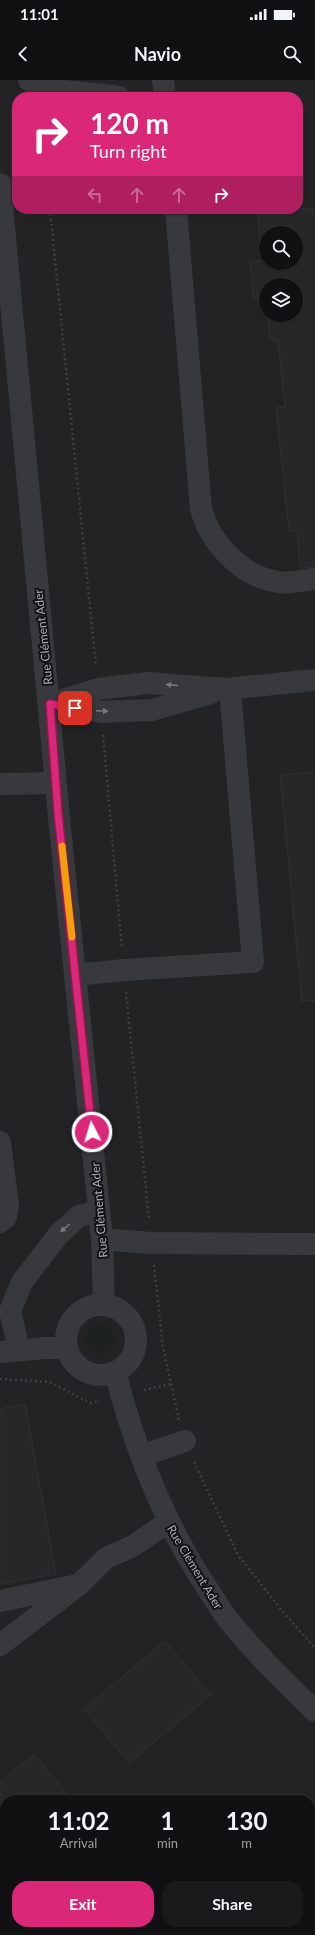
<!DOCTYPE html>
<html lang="en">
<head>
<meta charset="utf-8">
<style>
	body { margin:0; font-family:Lato,sans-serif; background:#1a191b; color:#f1f3f6; height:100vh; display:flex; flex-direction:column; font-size:15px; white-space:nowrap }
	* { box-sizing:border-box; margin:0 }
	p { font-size:13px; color:#9c9d9f }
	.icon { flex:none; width:22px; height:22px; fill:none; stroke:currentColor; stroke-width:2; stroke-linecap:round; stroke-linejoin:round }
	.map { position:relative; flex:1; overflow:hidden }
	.details { position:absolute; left:0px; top:1715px; width:315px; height:140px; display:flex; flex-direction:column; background:#111012; border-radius:16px 16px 0 0; box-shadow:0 1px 3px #0004,0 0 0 1px #303032 }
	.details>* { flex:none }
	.top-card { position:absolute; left:12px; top:12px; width:291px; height:122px; border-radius:16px; box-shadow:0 1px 3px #0004,0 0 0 1px #303032; background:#db2777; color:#fff; overflow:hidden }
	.controls { position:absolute; left:259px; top:146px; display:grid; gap:8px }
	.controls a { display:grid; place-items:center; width:44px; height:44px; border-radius:50%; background:#111012; box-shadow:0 1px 3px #0004,0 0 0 1px #303032; font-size:20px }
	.pin { position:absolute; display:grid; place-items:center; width:34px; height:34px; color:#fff; margin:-17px; border-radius:8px; box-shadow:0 2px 6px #0006 }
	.me { position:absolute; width:44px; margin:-22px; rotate:355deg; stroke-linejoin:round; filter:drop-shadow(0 0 3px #0008) }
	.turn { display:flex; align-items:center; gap:14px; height:84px; padding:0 12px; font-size:18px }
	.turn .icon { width:52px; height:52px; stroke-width:2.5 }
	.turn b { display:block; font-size:28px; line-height:34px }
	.lanes { display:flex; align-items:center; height:38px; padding:0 12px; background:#0003; justify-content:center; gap:20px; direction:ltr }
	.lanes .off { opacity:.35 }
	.eta { display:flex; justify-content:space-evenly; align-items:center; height:68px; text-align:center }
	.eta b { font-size:24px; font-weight:700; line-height:28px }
	.button { display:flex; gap:8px; margin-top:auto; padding:8px 12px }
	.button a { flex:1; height:46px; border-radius:16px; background:#db2777; color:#fff; font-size:16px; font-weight:700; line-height:46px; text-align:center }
	.button a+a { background:#1a191b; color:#f1f3f6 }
	.status { display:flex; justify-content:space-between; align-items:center; height:28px; padding:0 20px; background:#111012; direction:ltr }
	.status svg { height:11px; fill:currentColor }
	header { display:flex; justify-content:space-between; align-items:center; height:52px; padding:0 12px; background:#111012; font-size:18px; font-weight:700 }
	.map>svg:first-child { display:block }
	.built { fill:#232325; fill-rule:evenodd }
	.green { fill:#1d221e }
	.building { fill:#272729; stroke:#313134; fill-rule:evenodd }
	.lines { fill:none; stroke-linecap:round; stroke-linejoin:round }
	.path { stroke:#3e3f43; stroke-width:2.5; stroke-dasharray:2 3; stroke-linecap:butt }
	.minor { stroke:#38393c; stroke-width:22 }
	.oneway { fill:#77797f }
	.route-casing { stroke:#8e194d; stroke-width:10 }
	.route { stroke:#db2777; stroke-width:7 }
	.slow { stroke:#f59e0b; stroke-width:7 }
	.labels { text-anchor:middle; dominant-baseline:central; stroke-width:4; stroke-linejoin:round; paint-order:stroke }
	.street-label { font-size:12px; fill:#aaaeb6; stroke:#121113 }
</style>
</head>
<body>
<div class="status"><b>11:01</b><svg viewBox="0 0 49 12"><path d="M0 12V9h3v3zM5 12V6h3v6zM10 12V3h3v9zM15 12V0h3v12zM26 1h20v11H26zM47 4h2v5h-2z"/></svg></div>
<header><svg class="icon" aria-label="back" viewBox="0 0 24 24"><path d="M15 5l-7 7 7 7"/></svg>Navio<svg class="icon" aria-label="search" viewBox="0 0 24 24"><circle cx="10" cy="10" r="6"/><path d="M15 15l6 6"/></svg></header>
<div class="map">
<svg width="315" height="1855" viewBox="0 0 315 1855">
	<rect width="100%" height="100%" fill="#171618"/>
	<path class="built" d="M 0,0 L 315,0 L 315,1855 L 0,1855 ZM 17,17 L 298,17 L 298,129 L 17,129 ZM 266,153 L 296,153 L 296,183 L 266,183 ZM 266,205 L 296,205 L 296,235 L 266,235 ZM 5,1720 L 310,1720 L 310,1850 L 5,1850 Z"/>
	<path class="green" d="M86 1259a14 14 0 1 1 28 0a14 14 0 1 1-28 0Z"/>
	<path class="building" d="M 257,129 L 315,129 L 315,487 L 300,488 L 297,451 L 289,451 L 276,328 L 285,327 L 278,260 L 270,261 L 268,235 L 296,235 L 296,205 L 266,205 L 266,218 L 266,216 L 253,218 L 250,182 L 262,180 ZM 266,153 L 296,153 L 296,183 L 266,183 Z
		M 315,692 L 315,921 L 302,921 L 280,695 Z
		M 25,1324 L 56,1494 L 0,1504 L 0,1329 Z
		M 165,1561 L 211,1615 L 129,1683 L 84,1629 Z
		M 34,1674 L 72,1720 L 0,1720 L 0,1702 Z"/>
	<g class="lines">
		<path class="path" d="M 50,129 L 96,587
			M 103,655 L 122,868
			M 126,912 L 149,1140
			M 154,1185 L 163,1267 L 179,1340
			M 0,1299 L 50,1302 L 90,1323 L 100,1321
			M 144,1310 L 171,1304
			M 194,1382 L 238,1475 L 283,1532 L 315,1568"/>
		<path class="minor" d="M 29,0 C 50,15 93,11 119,17
			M 163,0 L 165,17
			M 0,104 L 60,748 L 102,1159 L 104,1225
			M 176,129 L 201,429 C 210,463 242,497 278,502 C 289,504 304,500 315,499
			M 50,624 L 98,609 L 148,603 L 225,609 L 315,600
			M 55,624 L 101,632 L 152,630 L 211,613
			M 0,704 L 56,703
			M 76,895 L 124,890 L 253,882 L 230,609
			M 0,1062 L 8,1126 L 6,1137 L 0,1142
			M 102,1159 L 151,1163 L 315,1164
			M66 1260a35 35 0 1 1 70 0a35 35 0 1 1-70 0Z
			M 19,1270 L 10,1231 L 22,1202 L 59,1154 L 79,1136 L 99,1131
			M 0,1272 L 45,1268 L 67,1268
			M 115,1292 C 135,1368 163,1442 207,1508 C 214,1518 220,1529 227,1538 C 254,1572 284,1601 315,1631
			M 141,1376 L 185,1361
			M 0,1521 L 73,1506
			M 0,1565 L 80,1504 L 106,1478 L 133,1466 L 168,1442
			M 0,1818 L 5,1821
			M 68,1850 L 71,1855"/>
	</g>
	<defs><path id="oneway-solid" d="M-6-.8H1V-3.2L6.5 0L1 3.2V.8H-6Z"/></defs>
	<g class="oneway">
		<use href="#oneway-solid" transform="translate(172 605) rotate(-175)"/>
		<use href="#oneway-solid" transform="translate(102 631) rotate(2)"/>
		<use href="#oneway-solid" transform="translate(65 1148) rotate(138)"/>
	</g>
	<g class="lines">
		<defs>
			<path id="route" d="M 75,628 L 50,624 L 58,733 L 92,1052"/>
		</defs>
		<use href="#route" class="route-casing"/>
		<use href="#route" class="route"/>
		<path class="slow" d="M 62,766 L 72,857"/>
	</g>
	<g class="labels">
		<g class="street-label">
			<text transform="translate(43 557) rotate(-96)">Rue Clément Ader</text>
			<text transform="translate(99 1130) rotate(-95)">Rue Clément Ader</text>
			<text transform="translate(195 1487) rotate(59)">Rue Clément Ader</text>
		</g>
	</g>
</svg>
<div class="controls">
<a><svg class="icon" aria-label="search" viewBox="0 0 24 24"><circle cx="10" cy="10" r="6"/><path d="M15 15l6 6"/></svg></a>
<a><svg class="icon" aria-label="layers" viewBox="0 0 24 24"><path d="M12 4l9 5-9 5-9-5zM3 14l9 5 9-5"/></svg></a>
</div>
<div class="pin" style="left:75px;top:628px;background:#d93025"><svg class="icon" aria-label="arrive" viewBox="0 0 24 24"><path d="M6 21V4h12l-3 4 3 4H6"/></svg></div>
<svg class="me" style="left:92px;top:1052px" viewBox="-20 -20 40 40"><circle r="17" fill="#db2777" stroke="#fff" stroke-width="3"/><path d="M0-11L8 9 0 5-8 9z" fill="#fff"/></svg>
<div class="top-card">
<div class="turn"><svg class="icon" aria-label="right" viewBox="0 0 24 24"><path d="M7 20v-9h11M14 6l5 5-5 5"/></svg><div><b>120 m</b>Turn right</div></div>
<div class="lanes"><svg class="icon off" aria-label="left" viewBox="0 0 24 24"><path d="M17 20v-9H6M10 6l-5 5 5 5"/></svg><svg class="icon off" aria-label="ahead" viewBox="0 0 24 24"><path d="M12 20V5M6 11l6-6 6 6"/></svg><svg class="icon off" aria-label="ahead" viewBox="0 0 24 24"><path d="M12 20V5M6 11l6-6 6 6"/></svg><svg class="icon" aria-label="right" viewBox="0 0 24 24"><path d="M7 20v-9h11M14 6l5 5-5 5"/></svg></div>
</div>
<section class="details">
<div class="eta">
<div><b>11:02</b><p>Arrival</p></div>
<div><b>1</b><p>min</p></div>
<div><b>130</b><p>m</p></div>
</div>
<div class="button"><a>Exit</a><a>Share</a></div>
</section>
</div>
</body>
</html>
